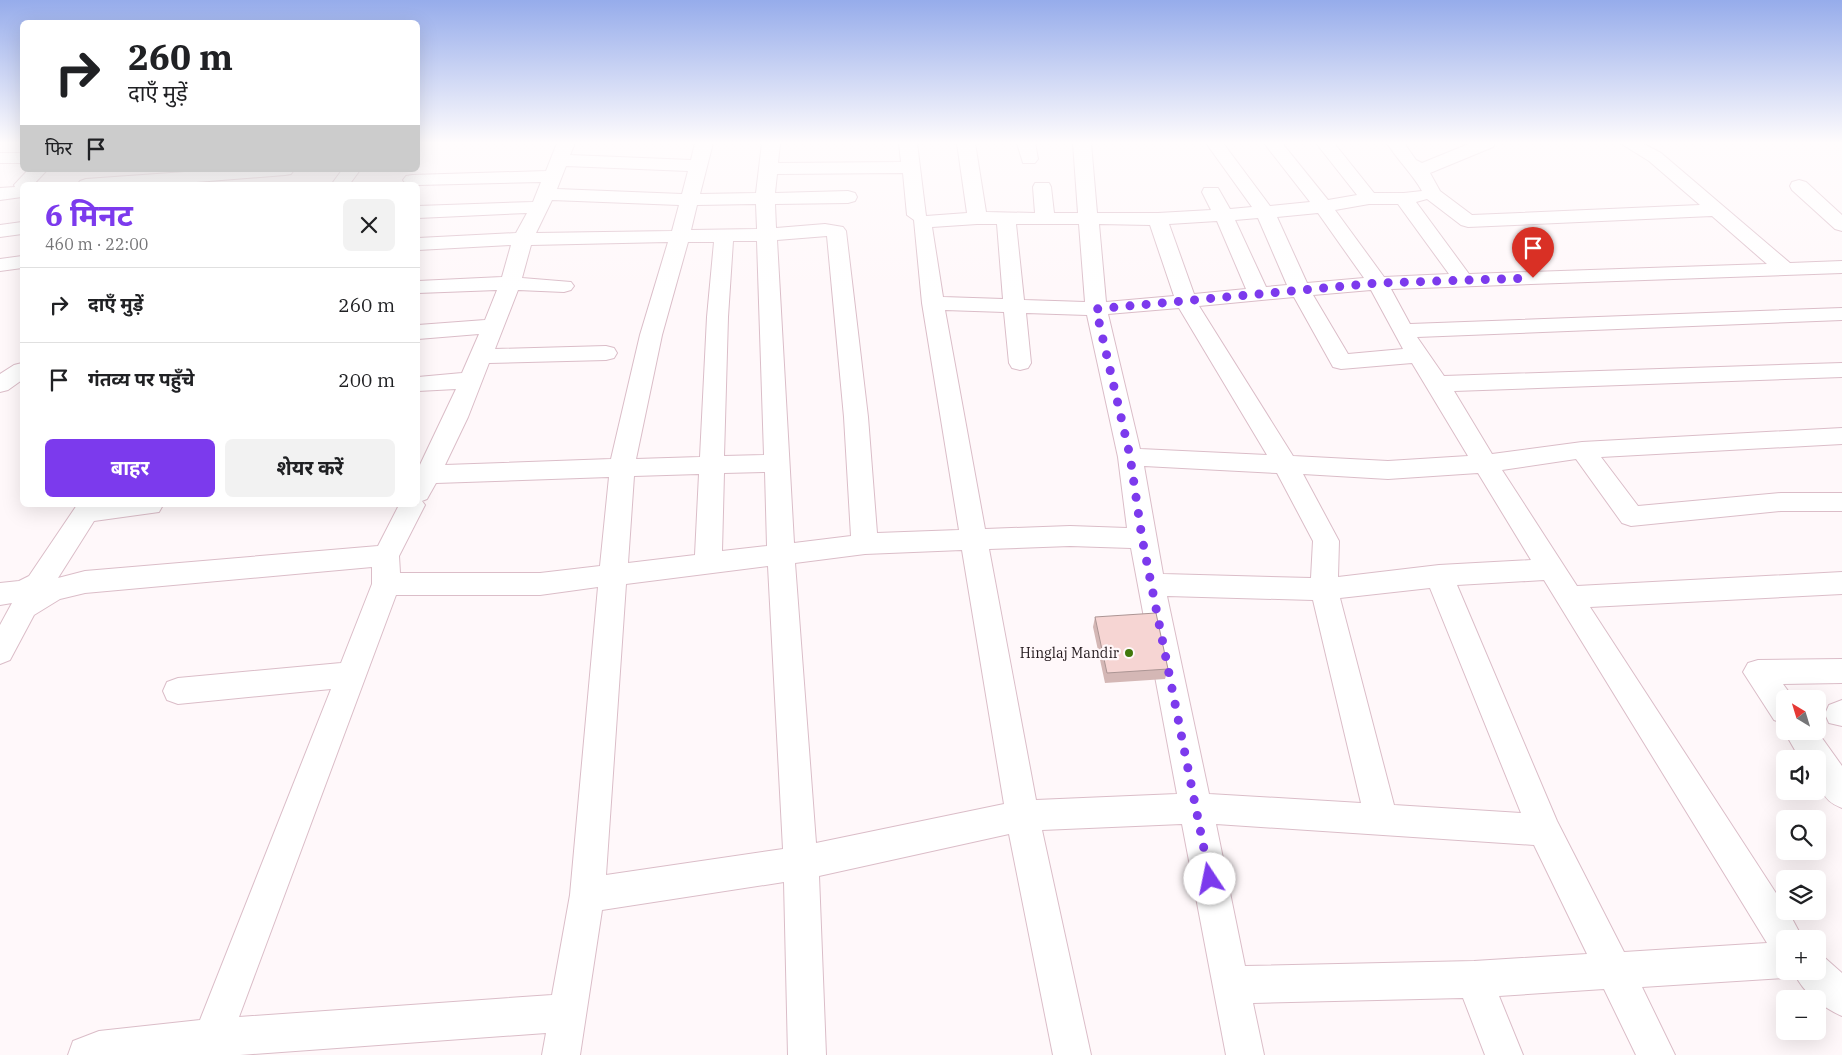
<!DOCTYPE html>
<html lang="hi">
<head>
<meta charset="utf-8">
<style>
	body { margin:0; font-family:"IBM Plex Serif","Noto Sans Devanagari",serif; background:#f2f2f2; color:#202124; height:100vh; display:flex; flex-direction:column; font-size:19px; white-space:nowrap }
	* { box-sizing:border-box; margin:0 }
	p { font-size:16px; color:#757577 }
	.icon { flex:none; width:28px; height:28px; fill:none; stroke:currentColor; stroke-width:2; stroke-linecap:round; stroke-linejoin:round }
	.map { position:relative; flex:1; overflow:hidden }
	.side { position:absolute; left:20px; top:182px; width:400px; height:325px; display:flex; flex-direction:column; background:#fff; border-radius:8px; box-shadow:0 5px 20px #0002 }
	.side>* { flex:none }
	.hud { position:absolute; left:20px; top:20px; width:400px; height:152px; border-radius:8px; box-shadow:0 5px 20px #0002; background:#fff; color:#202124; overflow:hidden }
	.needle { width:32px; rotate:322deg }
	.buttons { position:absolute; left:1776px; top:690px; display:grid; gap:10px }
	.buttons a { display:grid; place-items:center; width:50px; height:50px; border-radius:8px; background:#fff; box-shadow:0 5px 20px #0002; font-size:25px }
	.pin { position:absolute; display:grid; place-items:center; width:42px; height:42px; color:#fff; margin:-51px -21px; border-radius:50% 50% 50% 0; rotate:-45deg; box-shadow:0 0 5px #0007 }
	.pin .icon { rotate:45deg }
	.me { position:absolute; width:55px; margin:-28px; rotate:349deg; stroke-linejoin:round; filter:drop-shadow(0 0 4px #0008) }
	.turn { display:flex; align-items:center; gap:18px; height:105px; padding:0 25px; font-size:22px }
	.turn .icon { width:65px; height:65px; stroke-width:2.5 }
	.turn b { display:block; font-size:35px; line-height:42px }
	.then { display:flex; align-items:center; height:48px; padding:0 25px; background:#0003; gap:10px; font-size:19px }
	.round { display:grid; place-items:center; flex:none; width:52px; height:52px; border-radius:8px; background:#f2f2f2 }
	.overview { display:flex; align-items:center; justify-content:space-between; height:85px; padding:0 25px }
	h1 { font-size:30px; font-weight:700; line-height:38px; color:#7c3aed }
	.button { display:flex; gap:10px; margin-top:auto; padding:10px 25px }
	.button a { flex:1; height:58px; border-radius:8px; background:#7c3aed; color:#fff; font-size:20px; font-weight:700; line-height:58px; text-align:center }
	.button a+a { background:#f2f2f2; color:#202124 }
	ul { padding:0; list-style:none }
	li { display:flex; align-items:center; gap:15px; height:75px; padding:0 25px; border-top:1px solid #e0e0e0 }
	li div { flex:1 }
	li b { display:block; font-size:19px }
	li em { font-style:normal }
	.map>svg:first-child { display:block }
	.lines { fill:none; stroke-linecap:round; stroke-linejoin:round }
	.minor-casing { stroke:#dbbdc8; stroke-width:2 }
	.minor { fill:#fff; fill-rule:evenodd }
	.wall { fill:#d4b7b5 }
	.building { fill:#f6d5d3; stroke:#ac9594 }
	.route { stroke:#7c3aed; stroke-width:9; stroke-dasharray:0 16.2 }
	.poi-dot { fill:#41780b; stroke:#fff8fa; stroke-width:2 }
	.labels { text-anchor:middle; dominant-baseline:central; stroke-width:4.5; stroke-linejoin:round; paint-order:stroke }
	.poi-label { font-size:14px; fill:#21171b; stroke:#fff8fa; text-anchor:end }
</style>
</head>
<body>
<div class="map">
<svg width="1842" height="1055" viewBox="0 0 1842 1055">
	<rect width="100%" height="100%" fill="#fff8fa"/>
	<g class="lines">
		<defs>
			<path id="minor" d="M 557,143 L 575,143 L 570,155 L 691,160 L 695,143 L 713,143 L 700,194 L 756,193 L 762,143 L 780,143 L 778,163 L 901,162 L 899,143 L 917,143 L 926,216 L 967,213 L 957,143 L 975,143 L 986,212 L 1035,213 L 1033,187 L 1035,183 L 1049,183 L 1051,187 L 1054,213 L 1078,213 L 1073,143 L 1091,143 L 1097,213 L 1158,213 L 1211,210 L 1202,192 L 1204,188 L 1218,188 L 1230,209 L 1252,207 L 1206,143 L 1223,143 L 1270,206 L 1310,202 L 1264,143 L 1282,143 L 1328,200 L 1357,195 L 1316,143 L 1334,143 L 1374,193 L 1404,193 L 1422,191 C 1412,173 1398,161 1387,143 L 1404,143 L 1416,160 L 1422,163 L 1471,143 L 1495,143 L 1493,147 L 1430,173 L 1440,191 L 1472,215 L 1700,205 L 1649,161 L 1620,143 L 1642,143 L 1661,153 L 1790,263 L 1842,261 L 1842,273 L 1391,289 L 1410,324 L 1842,308 L 1842,320 L 1417,337 L 1444,376 L 1842,363 L 1842,377 L 1454,391 L 1492,454 L 1582,442 L 1842,428 L 1842,444 L 1601,457 L 1638,506 L 1781,493 L 1842,493 L 1842,511 L 1781,511 L 1631,526 L 1622,523 L 1576,459 L 1502,470 L 1577,586 L 1842,572 L 1842,594 L 1590,607 L 1785,907 L 1785,911 L 1788,911 L 1803,939 L 1785,939 L 1785,971 L 1818,971 L 1818,955 L 1825,958 L 1842,973 L 1842,1016 C 1824,1008 1803,993 1795,974 L 1785,978 L 1642,987 L 1675,1055 L 1636,1055 L 1604,989 L 1499,996 L 1523,1055 L 1485,1055 L 1463,998 L 1253,1003 L 1264,1055 L 1226,1055 L 1182,824 L 1042,830 L 1091,1055 L 1053,1055 L 1009,834 L 819,876 L 826,1055 L 788,1055 L 784,882 L 602,910 L 580,1055 L 542,1055 L 546,1033 L 240,1055 L 68,1055 L 73,1041 L 99,1031 L 200,1020 L 331,689 L 178,704 L 167,700 L 163,691 L 167,682 L 178,678 L 341,663 L 372,584 L 372,567 L 85,593 L 60,599 L 34,615 L 10,660 L 0,664 L 0,625 L 12,603 L 0,605 L 0,583 L 19,581 L 29,576 L 77,505 L 163,505 L 159,512 L 94,521 L 58,578 L 85,571 L 378,546 L 399,505 L 418,505 L 418,469 L 456,389 L 418,391 L 418,377 L 462,373 L 479,334 L 418,339 L 418,325 L 485,320 L 497,290 L 418,293 L 418,281 L 502,277 L 511,245 L 418,250 L 418,238 L 516,233 L 527,213 L 418,218 L 418,206 L 533,202 L 541,182 L 418,185 L 406,184 L 403,180 L 406,176 L 412,175 L 546,171 ZM 566,166 L 688,171 L 682,194 L 557,189 ZM 903,173 L 907,215 L 914,220 L 922,303 L 959,530 L 877,533 L 868,417 L 846,231 L 843,227 L 825,224 L 776,228 L 775,204 L 848,203 L 855,201 L 857,197 L 855,193 L 848,191 L 775,193 L 777,174 ZM 1427,199 L 1461,225 L 1468,227 L 1712,216 L 1767,264 L 1469,274 L 1416,202 ZM 552,200 L 679,205 L 672,231 L 536,233 ZM 756,204 L 757,229 L 691,230 L 697,205 ZM 1369,204 L 1398,204 L 1449,274 L 1384,277 L 1335,210 ZM 1318,213 L 1364,278 L 1307,283 L 1277,217 ZM 1258,218 L 1287,285 L 1266,287 L 1235,220 ZM 1217,221 L 1246,289 L 1194,294 L 1169,224 ZM 977,224 L 997,224 L 1003,299 L 943,297 L 932,227 ZM 1016,224 L 1079,224 L 1085,302 L 1024,300 ZM 1099,224 L 1150,225 L 1174,296 L 1106,302 ZM 827,236 L 844,417 L 851,536 L 794,543 L 777,240 ZM 733,241 L 757,241 L 764,455 L 724,456 L 728,317 ZM 668,242 L 640,335 L 611,459 L 445,465 L 468,417 L 489,363 L 606,360 L 614,358 L 617,353 L 614,348 L 606,346 L 495,349 L 518,290 L 564,292 L 571,290 L 574,286 L 571,282 L 522,278 L 531,245 ZM 688,242 L 714,242 L 707,317 L 700,457 L 636,459 L 662,335 ZM 1371,290 L 1403,349 L 1348,354 L 1313,295 ZM 1294,297 L 1333,367 L 1341,369 L 1412,363 L 1468,456 L 1388,461 L 1293,456 L 1199,306 ZM 1179,308 L 1267,455 L 1140,449 L 1108,314 ZM 945,310 L 1004,312 L 1009,363 L 1012,368 L 1020,370 L 1028,368 L 1031,363 L 1026,313 L 1087,315 L 1118,457 L 1127,528 L 1070,526 L 985,529 ZM 1144,466 L 1277,473 L 1313,541 L 1311,578 L 1163,574 ZM 765,472 L 767,546 L 722,551 L 724,473 ZM 1478,473 L 1531,560 L 1439,565 L 1338,577 L 1339,541 L 1303,474 L 1388,479 ZM 699,474 L 695,555 L 628,563 L 634,476 ZM 609,477 L 600,566 L 540,573 L 400,573 L 399,556 L 425,505 L 422,501 L 427,499 L 436,483 ZM 1070,546 L 1131,548 L 1177,794 L 1036,800 L 989,549 ZM 962,550 L 1004,804 L 816,843 L 795,563 L 865,554 ZM 768,566 L 783,849 L 606,875 L 626,584 ZM 1544,580 L 1767,943 L 1624,952 L 1557,821 L 1457,585 ZM 598,587 L 570,895 L 552,995 L 239,1017 L 396,595 L 540,595 ZM 1430,588 L 1521,813 L 1394,805 L 1340,598 ZM 1167,596 L 1313,600 L 1361,803 L 1209,794 ZM 1216,824 L 1534,845 L 1587,954 L 1474,961 L 1245,966 Z
				M 1017,143 L 1035,143 L 1038,159 L 1035,163 L 1023,163 Z
				M 0,153 L 22,153 L 22,163 L 0,163 Z
				M 28,170 L 47,170 L 33,185 L 22,185 L 22,197 L 0,200 L 0,188 L 15,187 L 14,185 Z
				M 213,170 L 294,170 L 291,174 L 285,175 L 159,185 L 77,185 L 80,181 L 86,179 Z
				M 342,170 L 360,170 L 349,185 L 331,185 Z
				M 1799,180 L 1806,182 L 1842,215 L 1842,231 L 1835,229 L 1792,190 L 1790,186 L 1792,182 Z
				M 22,222 L 22,234 L 0,237 L 0,225 Z
				M 22,256 L 22,268 L 0,271 L 0,259 Z
				M 22,363 L 22,380 L 8,390 L 0,392 L 0,374 L 14,365 Z
				M 1842,659 L 1842,683 L 1783,684 L 1794,699 L 1785,699 L 1785,724 L 1774,720 L 1743,672 L 1748,663 L 1758,660 Z
				M 1842,700 L 1842,726 L 1829,723 L 1825,714 L 1829,705 Z
				M 1785,728 L 1785,731 L 1817,731 L 1842,766 L 1842,808 C 1818,799 1818,782 1818,759 L 1800,759 L 1784,731 Z"/>
		</defs>
		<use href="#minor" class="minor-casing"/>
		<use href="#minor" class="minor"/>
	</g>
	<path class="wall" d="M 1095,617 L 1168,669 L 1165,679 L 1105,683 L 1093,627 Z"/>
	<path class="building" d="M 1156,613 L 1168,669 L 1107,673 L 1095,617 Z"/>
	<linearGradient id="sky" x2="0" y2="1"><stop stop-color="#96aceb"/><stop offset="0.49" stop-color="#fffcfd"/><stop offset="1" stop-color="#fffcfd" stop-opacity="0"/></linearGradient>
	<rect width="1842" height="291" fill="url(#sky)"/>
	<g class="lines">
		<path class="route" d="M 1210,879 L 1142,538 L 1130,456 L 1096,309 L 1378,283 L 1533,278"/>
	</g>
	<circle class="poi-dot" cx="1129" cy="653" r="5"/>
	<g class="labels">
		<g class="poi-label">
			<text x="1119" y="653">Hinglaj Mandir</text>
		</g>
	</g>
</svg>
<div class="buttons">
<a><svg class="needle" viewBox="-14 -14 28 28"><path d="M0-13l5 13h-10z" fill="#e53935"/><path d="M0 13l5-13h-10z" fill="#757577"/></svg></a>
<a><svg class="icon" aria-label="sound" viewBox="0 0 24 24"><path d="M4 9h4l5-4v14l-5-4H4zM17 9q2 3 0 6"/></svg></a>
<a><svg class="icon" aria-label="search" viewBox="0 0 24 24"><circle cx="10" cy="10" r="6"/><path d="M15 15l6 6"/></svg></a>
<a><svg class="icon" aria-label="layers" viewBox="0 0 24 24"><path d="M12 4l9 5-9 5-9-5zM3 14l9 5 9-5"/></svg></a>
<a>+</a>
<a>−</a>
</div>
<div class="pin" style="left:1533px;top:278px;background:#d93025"><svg class="icon" aria-label="arrive" viewBox="0 0 24 24"><path d="M6 21V4h12l-3 4 3 4H6"/></svg></div>
<svg class="me" style="left:1210px;top:879px" viewBox="-20 -20 40 40"><circle r="19" fill="#fff"/><path d="M0-13L10 11 0 6-10 11z" fill="#7c3aed"/></svg>
<div class="hud">
<div class="turn"><svg class="icon" aria-label="right" viewBox="0 0 24 24"><path d="M7 20v-9h11M14 6l5 5-5 5"/></svg><div><b>260 m</b>दाएँ मुड़ें</div></div>
<div class="then">फिर<svg class="icon" aria-label="arrive" viewBox="0 0 24 24"><path d="M6 21V4h12l-3 4 3 4H6"/></svg></div>
</div>
<section class="side">
<div class="overview"><div><h1>6 मिनट</h1><p>460 m · 22:00</p></div><a class="round"><svg class="icon" aria-label="close" viewBox="0 0 24 24"><path d="M6 6l12 12M18 6L6 18"/></svg></a></div>
<ul>
<li><svg class="icon" aria-label="right" viewBox="0 0 24 24"><path d="M7 20v-9h11M14 6l5 5-5 5"/></svg><div><b>दाएँ मुड़ें</b></div><em>260 m</em></li>
<li><svg class="icon" aria-label="arrive" viewBox="0 0 24 24"><path d="M6 21V4h12l-3 4 3 4H6"/></svg><div><b>गंतव्य पर पहुँचे</b></div><em>200 m</em></li>
</ul>
<div class="button"><a>बाहर</a><a>शेयर करें</a></div>
</section>
</div>
</body>
</html>
